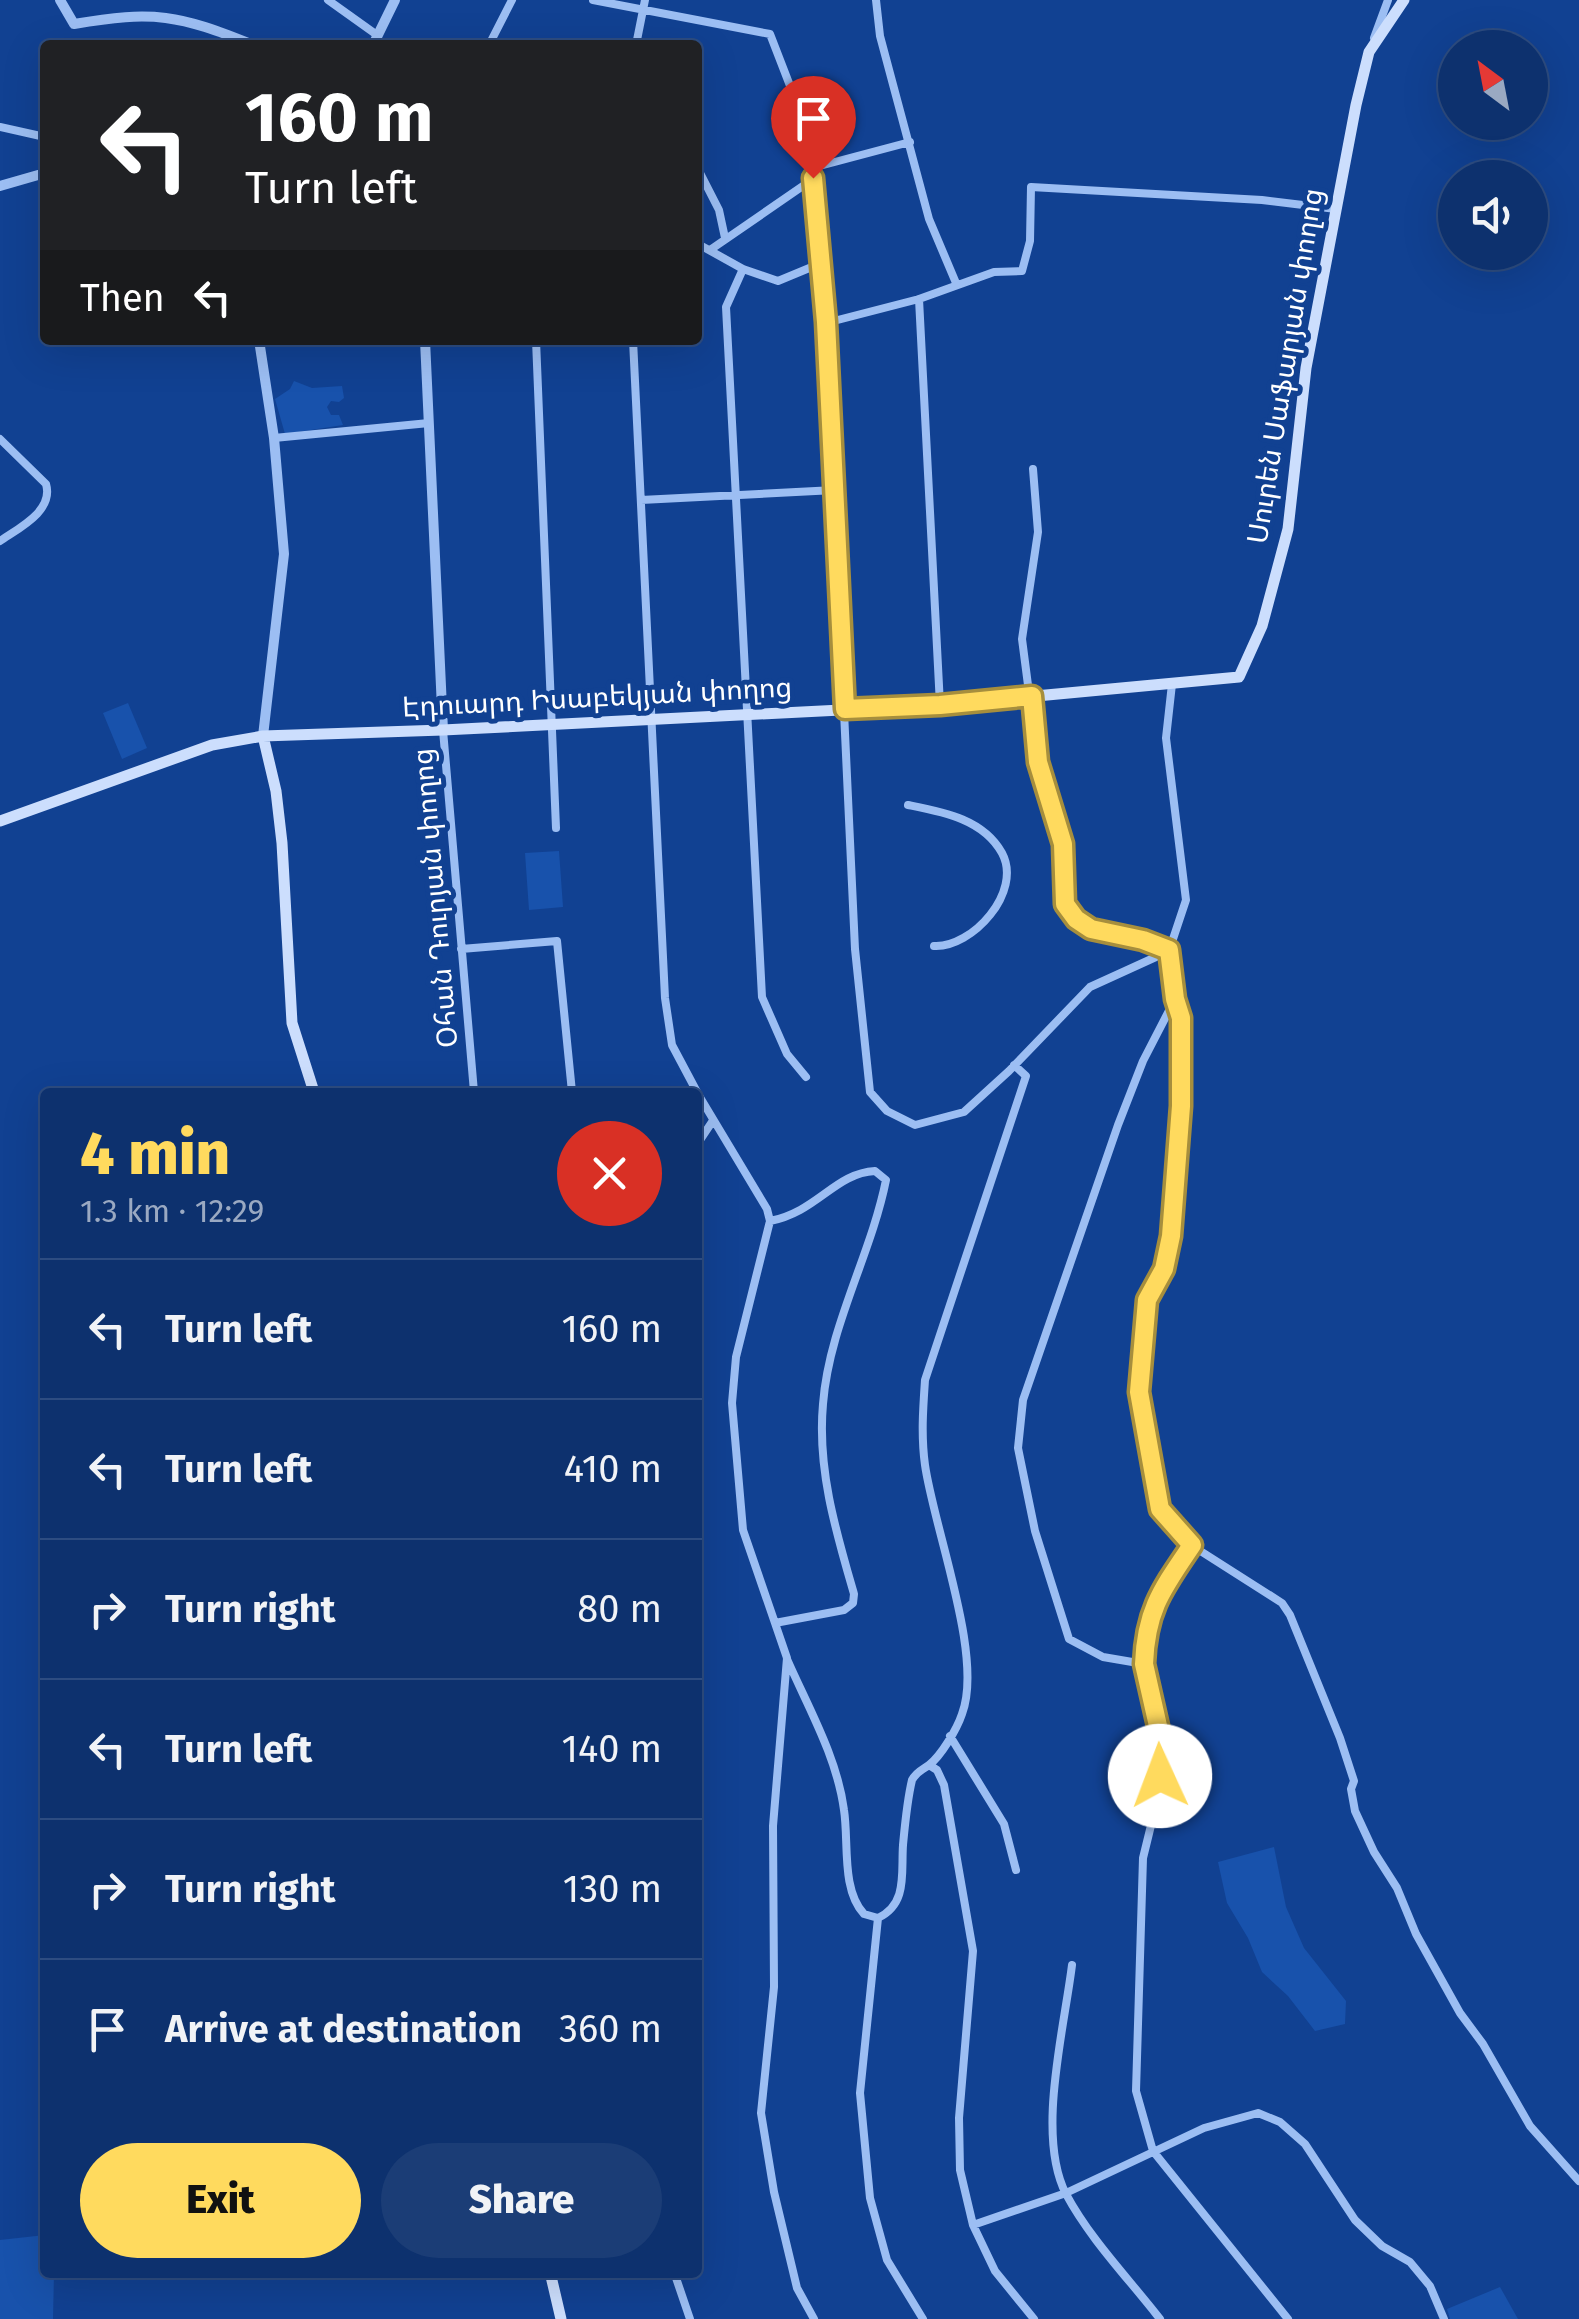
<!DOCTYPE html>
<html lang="en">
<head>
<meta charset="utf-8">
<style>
	body { margin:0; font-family:"Fira Sans","Noto Sans Armenian",sans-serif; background:#1b3d76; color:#f1f3f6; height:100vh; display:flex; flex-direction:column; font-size:38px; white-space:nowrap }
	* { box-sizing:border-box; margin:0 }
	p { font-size:32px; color:#9aa9c2 }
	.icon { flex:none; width:55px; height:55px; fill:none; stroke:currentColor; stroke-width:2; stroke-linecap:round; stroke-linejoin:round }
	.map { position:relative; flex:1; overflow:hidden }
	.side { position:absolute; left:40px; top:1088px; width:662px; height:1190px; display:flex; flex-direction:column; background:#0d316e; border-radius:10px; box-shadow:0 10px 40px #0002,0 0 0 2px #2d4c81 }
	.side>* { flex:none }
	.top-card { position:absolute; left:40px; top:40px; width:662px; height:305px; border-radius:10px; box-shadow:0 10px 40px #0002,0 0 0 2px #2d4c81; background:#202124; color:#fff; overflow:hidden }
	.needle { width:65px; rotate:328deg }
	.controls { position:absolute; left:1438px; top:30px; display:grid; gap:20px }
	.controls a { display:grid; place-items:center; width:110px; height:110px; border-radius:50%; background:#0d316e; box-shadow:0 10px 40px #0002,0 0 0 2px #2d4c81; font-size:50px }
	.pin { position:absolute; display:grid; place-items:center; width:85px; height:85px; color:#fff; margin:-102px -42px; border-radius:50% 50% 50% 0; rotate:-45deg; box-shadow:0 0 10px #0007 }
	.pin .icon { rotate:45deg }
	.me { position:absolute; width:110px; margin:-55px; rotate:358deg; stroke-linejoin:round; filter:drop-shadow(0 0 8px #0008) }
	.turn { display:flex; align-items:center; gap:35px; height:210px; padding:0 40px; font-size:45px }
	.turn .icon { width:130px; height:130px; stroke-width:2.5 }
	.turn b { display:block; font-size:70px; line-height:85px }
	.then { display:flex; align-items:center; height:95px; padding:0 40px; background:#0003; gap:20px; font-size:38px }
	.round { display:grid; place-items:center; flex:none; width:105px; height:105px; border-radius:52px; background:#1b3d76 }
	.head { display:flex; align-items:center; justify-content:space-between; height:170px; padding:0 40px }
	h1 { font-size:60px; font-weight:800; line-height:75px; color:#ffda5e }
	.button { display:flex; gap:20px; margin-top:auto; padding:20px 40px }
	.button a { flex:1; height:115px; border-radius:60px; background:#ffda5e; color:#111; font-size:40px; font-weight:800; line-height:115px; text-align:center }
	.button a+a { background:#1b3d76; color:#f1f3f6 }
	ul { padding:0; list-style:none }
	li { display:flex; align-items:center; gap:30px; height:140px; padding:0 40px; border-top:2px solid #2d4c81 }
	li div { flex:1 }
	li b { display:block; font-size:38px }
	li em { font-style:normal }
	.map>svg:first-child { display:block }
	.green { fill:#1852ac }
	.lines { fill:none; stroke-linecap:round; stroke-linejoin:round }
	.minor { stroke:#9cbef3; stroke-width:8 }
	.tertiary { stroke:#9cbef3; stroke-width:10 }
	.secondary { stroke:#ccdefd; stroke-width:11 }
	.route-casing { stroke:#a68e3d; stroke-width:25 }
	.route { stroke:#ffda5e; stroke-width:18 }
	.labels { text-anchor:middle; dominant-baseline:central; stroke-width:10; stroke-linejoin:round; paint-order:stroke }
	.street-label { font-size:28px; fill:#fff; stroke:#114192 }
</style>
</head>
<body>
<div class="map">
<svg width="1579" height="2319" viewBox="0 0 1579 2319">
	<rect width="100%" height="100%" fill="#114192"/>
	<path class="green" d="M 294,381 L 312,388 L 342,386 L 344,398 L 339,402 L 331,401 L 327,407 L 331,415 L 339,415 L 343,425 L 285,434 L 275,399 L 290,389 Z
		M 128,703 L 147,748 L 122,759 L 103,713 Z
		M 559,851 L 563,907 L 529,910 L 525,853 Z
		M 1274,1847 L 1286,1907 L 1304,1948 L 1346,2001 L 1345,2024 L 1315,2031 L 1288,1996 L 1262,1972 L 1248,1938 L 1227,1903 L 1218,1862 Z
		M 45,2235 L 45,2272 L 54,2273 L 53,2319 L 0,2319 L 0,2240 Z
		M 1500,2287 L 1518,2319 L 1450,2319 L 1447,2309 Z"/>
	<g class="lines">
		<path class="minor" d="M 328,0 L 377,35
			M 593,0 L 770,34 L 804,122 L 812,168 L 826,323 L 855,949 L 870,1092 L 887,1111 L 915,1125 L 964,1112 L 1009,1071 L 1090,987 L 1169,951
			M 876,0 L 880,36 L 929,219 L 956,283
			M 1374,38 L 1388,0
			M 489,45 L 512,0
			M 636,45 L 645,0
			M 0,127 L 45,137
			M 812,168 L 910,142
			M 698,169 L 719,210 L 725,238
			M 698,244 L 743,269 L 778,281 L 819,264
			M 710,250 L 813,179
			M 743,269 L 726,307 L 762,997 L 787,1054 L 806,1077
			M 919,299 L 940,705
			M 826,323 L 919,299 L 994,272 L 1022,271 L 1030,241 L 1031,187 L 1262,200 L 1336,209
			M 536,340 L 556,828
			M 633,340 L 665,998 L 672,1045 L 697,1092
			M 274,438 L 429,423
			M 0,439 L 46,484 C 54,511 19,528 0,541
			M 1033,469 L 1038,532 L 1022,639 L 1038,762 L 1063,844 L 1065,904 L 1076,919 L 1091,929 L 1143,940 L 1169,951
			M 641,500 L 835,490
			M 443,730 L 474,1092
			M 908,805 C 943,812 983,819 1002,853 C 1023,892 972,948 934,946
			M 461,949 L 557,941 L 572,1092
			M 1175,999 L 1181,1018 L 1181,1106 L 1171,1237 L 1164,1269 L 1147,1300 L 1139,1392 L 1148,1455 L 1160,1509 L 1191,1545 L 1282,1603 L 1290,1615 L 1340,1738 L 1354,1781 L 1351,1789 L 1355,1811 L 1374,1852 L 1397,1888 L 1416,1934 L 1460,2013 L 1483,2044 L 1530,2126 L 1579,2181
			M 698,1094 L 767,1209 L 770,1221 L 736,1357 L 732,1403 L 743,1530 L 787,1658 L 773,1826 L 774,1987 L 761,2113 L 774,2192 L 797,2288 L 814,2319
			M 698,1143 L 712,1122
			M 770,1221 C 817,1212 835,1173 875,1171 L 886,1180 C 871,1255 829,1326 823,1404 C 817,1469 836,1532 854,1594 L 853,1603 L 844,1610 L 775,1623
			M 1191,1545 C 1163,1588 1146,1610 1144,1664 L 1163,1748 L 1156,1805 L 1143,1858 L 1136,2091 L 1153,2151 L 1288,2319
			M 787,1659 C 808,1707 837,1757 844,1810 C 849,1842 841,1889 864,1914 L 878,1918
			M 1144,1664 L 1103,1657 L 1069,1639 L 1035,1531 L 1018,1448 L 1023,1400 L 1118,1125 L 1143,1061 L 1175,999 L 1169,951 L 1186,900 L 1166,738 L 1172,684
			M 950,1736 L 1004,1824 L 1016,1870
			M 929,1765 L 937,1770 L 944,1785 L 973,1951 L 959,2118 L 960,2170 L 973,2225 L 995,2271 L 1034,2319
			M 878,1918 C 908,1904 901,1873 903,1845 C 905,1824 907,1801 912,1780 C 917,1771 921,1771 929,1765 C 941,1756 957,1729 962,1714 C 984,1657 934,1529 925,1465 C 921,1436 923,1409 925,1380 L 1026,1076 L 1014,1065
			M 878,1918 L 860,2093 L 870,2198 L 887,2260 L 923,2319
			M 1072,1965 C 1064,2030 1036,2136 1066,2194 C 1090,2239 1129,2279 1160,2319
			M 973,2225 L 1066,2193 L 1204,2128 L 1258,2113 L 1280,2122 L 1305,2144 L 1355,2220 L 1382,2246 L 1410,2262 L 1430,2286 L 1444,2319
			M 674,2272 L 690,2319"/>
		<path class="tertiary" d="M 60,0 L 74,24 C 154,10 179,15 253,45
			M 373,45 L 395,0
			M 0,186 L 45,173
			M 259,340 L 274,438 L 284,554 L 263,736
			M 425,340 L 443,730"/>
		<path class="secondary" d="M 263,736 L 276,791 L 282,843 L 292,1023 L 314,1092
			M 0,821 L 212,745 L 263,736 L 443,730 L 940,705 L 1239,677 L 1262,626 L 1288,529 L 1306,368 L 1356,105 L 1369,52 L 1404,0
			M 550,2272 L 561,2319"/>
	</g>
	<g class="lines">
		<defs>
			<path id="route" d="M 813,178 L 826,322 L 845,709 L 940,705 L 1032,696 L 1038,762 L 1063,844 L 1065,904 L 1076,919 L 1091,929 L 1143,940 L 1169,950 L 1175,999 L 1181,1018 L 1181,1106 L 1171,1236 L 1164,1269 L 1147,1300 L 1139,1392 L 1160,1509 L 1192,1545 C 1163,1588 1146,1609 1144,1664 L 1163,1748 L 1160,1776"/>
		</defs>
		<use href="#route" class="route-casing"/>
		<use href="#route" class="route"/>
	</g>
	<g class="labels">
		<g class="street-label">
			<text transform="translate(1285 366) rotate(-81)">Սուրեն Սաֆարյան փողոց</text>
			<text transform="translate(597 697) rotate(-3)">Էդուարդ Իսաբեկյան փողոց</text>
			<text transform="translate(435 898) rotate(-95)">Օհան Դուրյան փողոց</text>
		</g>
	</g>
</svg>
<div class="controls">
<a><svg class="needle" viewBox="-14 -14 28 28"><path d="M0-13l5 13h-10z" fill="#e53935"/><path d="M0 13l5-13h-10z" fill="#9aa9c2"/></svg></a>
<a><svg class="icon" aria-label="sound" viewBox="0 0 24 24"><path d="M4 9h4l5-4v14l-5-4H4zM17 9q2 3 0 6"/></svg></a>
</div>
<div class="pin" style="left:813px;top:178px;background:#d93025"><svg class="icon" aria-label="arrive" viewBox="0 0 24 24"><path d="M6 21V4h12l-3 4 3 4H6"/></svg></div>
<svg class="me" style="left:1160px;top:1776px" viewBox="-20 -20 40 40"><circle r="19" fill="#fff"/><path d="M0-13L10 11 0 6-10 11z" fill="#ffda5e"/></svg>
<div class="top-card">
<div class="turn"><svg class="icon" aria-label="left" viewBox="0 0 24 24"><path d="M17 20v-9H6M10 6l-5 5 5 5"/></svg><div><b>160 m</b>Turn left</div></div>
<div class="then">Then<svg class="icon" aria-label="left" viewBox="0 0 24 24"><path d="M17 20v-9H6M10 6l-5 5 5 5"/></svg></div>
</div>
<section class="side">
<div class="head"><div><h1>4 min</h1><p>1.3 km · 12:29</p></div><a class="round" style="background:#d93025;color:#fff"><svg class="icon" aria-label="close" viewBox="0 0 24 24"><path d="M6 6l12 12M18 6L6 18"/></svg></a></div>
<ul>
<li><svg class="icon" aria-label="left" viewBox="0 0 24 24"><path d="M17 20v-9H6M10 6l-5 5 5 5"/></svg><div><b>Turn left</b></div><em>160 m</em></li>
<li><svg class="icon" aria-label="left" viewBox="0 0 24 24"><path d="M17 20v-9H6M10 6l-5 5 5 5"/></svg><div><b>Turn left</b></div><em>410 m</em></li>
<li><svg class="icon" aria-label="right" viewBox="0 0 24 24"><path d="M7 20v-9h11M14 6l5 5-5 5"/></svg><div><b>Turn right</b></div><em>80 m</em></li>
<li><svg class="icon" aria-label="left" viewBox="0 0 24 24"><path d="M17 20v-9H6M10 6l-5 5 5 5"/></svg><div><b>Turn left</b></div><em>140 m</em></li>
<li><svg class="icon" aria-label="right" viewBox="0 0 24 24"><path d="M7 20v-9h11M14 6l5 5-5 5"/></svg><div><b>Turn right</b></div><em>130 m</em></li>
<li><svg class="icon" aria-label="arrive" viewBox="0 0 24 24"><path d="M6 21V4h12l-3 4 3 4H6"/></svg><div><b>Arrive at destination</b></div><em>360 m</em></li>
</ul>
<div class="button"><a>Exit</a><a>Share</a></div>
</section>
</div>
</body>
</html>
